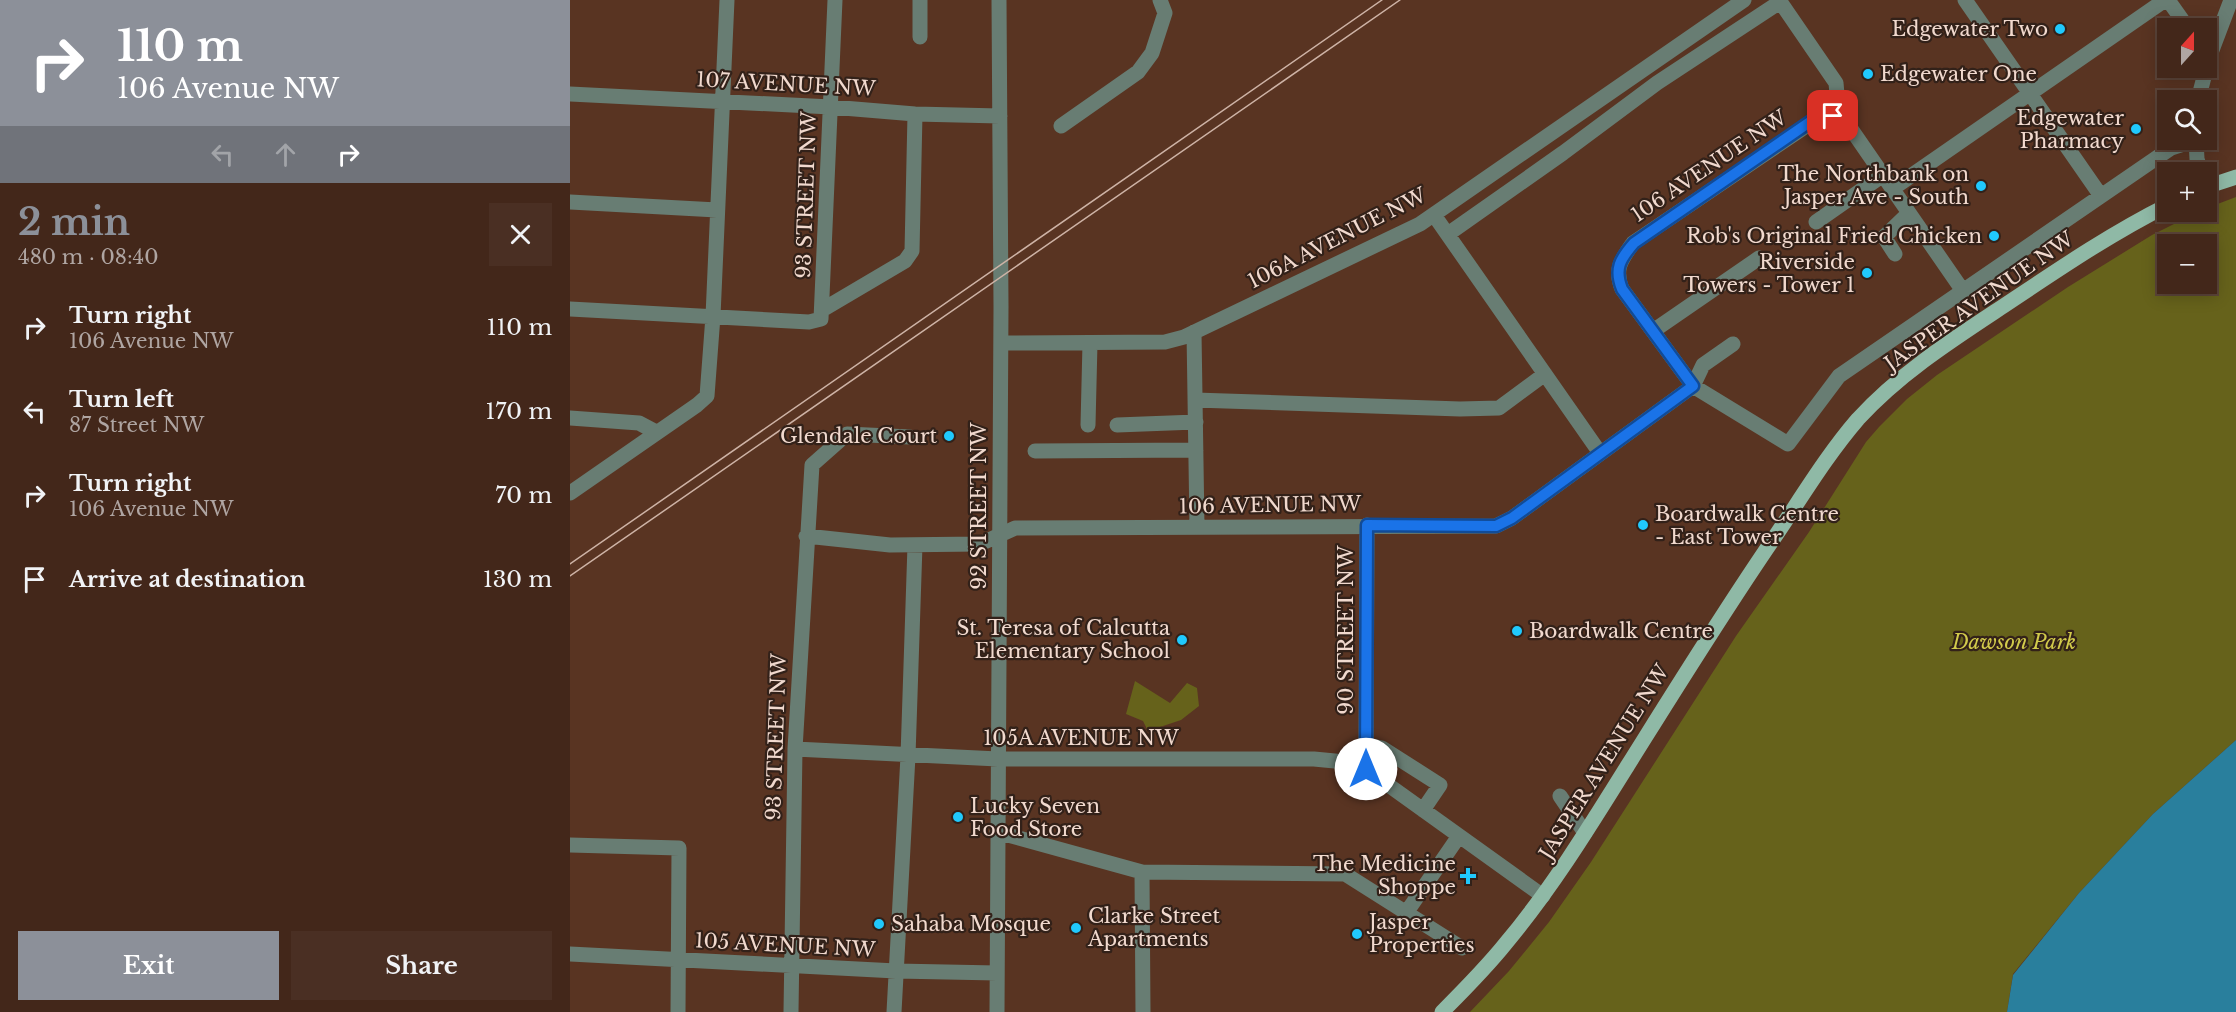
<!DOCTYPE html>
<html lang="en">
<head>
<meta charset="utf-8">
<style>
	body { margin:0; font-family:"Libre Baskerville",serif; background:#4a2f23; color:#f1f3f6; height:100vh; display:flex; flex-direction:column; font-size:22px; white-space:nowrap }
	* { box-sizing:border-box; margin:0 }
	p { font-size:20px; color:#afa5a2 }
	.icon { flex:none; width:33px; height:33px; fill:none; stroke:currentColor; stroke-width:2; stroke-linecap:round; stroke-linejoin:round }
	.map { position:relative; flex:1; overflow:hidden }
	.drawer { display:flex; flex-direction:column; background:#43271a; width:570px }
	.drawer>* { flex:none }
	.top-card { background:#8c9099; color:#fff; overflow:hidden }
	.needle { width:39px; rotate:21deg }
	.fabs { position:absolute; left:1587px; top:18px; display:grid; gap:12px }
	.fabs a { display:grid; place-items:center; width:60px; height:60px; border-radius:0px; background:#43271a; box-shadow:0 3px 15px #0003,0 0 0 2px #5b4439; font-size:30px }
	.pin { position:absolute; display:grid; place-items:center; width:51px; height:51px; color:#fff; margin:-26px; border-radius:12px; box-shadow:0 3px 9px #0006 }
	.me { position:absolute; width:66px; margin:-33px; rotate:0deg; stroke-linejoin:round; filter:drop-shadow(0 0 4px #0008) }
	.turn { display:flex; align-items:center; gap:21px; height:126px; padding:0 18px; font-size:27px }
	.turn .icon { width:78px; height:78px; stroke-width:2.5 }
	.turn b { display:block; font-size:42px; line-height:51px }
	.lanes { display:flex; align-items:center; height:57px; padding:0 18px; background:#0003; justify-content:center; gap:30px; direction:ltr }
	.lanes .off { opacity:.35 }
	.round { display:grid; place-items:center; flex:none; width:63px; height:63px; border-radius:0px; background:#4a2f23 }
	.summary { display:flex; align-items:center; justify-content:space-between; height:102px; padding:0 18px }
	h1 { font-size:36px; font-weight:800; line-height:45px; color:#8c9099 }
	.button { display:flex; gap:12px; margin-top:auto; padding:12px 18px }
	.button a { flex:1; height:69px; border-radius:0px; background:#8c9099; color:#fff; font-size:24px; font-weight:800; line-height:69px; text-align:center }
	.button a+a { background:#4a2f23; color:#f1f3f6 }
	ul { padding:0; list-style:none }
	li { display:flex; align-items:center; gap:18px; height:84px; padding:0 18px }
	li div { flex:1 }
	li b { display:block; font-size:22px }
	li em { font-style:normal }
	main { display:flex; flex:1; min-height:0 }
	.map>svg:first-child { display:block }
	.green { fill:#66621b; fill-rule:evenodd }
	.water { fill:#297f9d }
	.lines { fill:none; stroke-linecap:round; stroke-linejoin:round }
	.minor { stroke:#687d73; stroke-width:15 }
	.major { stroke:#8fb9a6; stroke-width:15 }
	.tram { stroke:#ceb3a6; stroke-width:1.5 }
	.route-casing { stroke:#114b97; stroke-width:15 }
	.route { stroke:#1a73e8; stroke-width:10 }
	.poi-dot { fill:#20c9fd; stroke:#322119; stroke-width:2 }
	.labels { text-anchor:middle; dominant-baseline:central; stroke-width:4.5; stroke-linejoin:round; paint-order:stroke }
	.poi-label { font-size:20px; fill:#f1d9ce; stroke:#322119; text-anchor:end }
	.street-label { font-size:20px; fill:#f1d9ce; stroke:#322119 }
	.park-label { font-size:20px; font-style:italic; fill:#d2cb4b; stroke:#322119 }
</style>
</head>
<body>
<main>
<section class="drawer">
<div class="top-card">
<div class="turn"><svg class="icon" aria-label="right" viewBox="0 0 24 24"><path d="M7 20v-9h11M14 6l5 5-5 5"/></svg><div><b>110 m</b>106 Avenue NW</div></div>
<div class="lanes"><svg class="icon off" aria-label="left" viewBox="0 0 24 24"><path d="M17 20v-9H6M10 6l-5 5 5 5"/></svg><svg class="icon off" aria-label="ahead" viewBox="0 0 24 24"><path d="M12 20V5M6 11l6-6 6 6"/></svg><svg class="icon" aria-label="right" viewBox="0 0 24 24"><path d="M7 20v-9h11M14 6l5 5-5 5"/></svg></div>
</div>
<div class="summary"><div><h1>2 min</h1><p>480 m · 08:40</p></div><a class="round"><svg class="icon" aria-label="close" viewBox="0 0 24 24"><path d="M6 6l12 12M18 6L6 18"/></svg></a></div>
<ul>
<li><svg class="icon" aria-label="right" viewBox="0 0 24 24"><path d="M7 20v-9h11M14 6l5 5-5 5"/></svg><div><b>Turn right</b><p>106 Avenue NW</p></div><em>110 m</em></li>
<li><svg class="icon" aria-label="left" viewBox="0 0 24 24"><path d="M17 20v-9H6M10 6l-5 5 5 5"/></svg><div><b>Turn left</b><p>87 Street NW</p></div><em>170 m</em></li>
<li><svg class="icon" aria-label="right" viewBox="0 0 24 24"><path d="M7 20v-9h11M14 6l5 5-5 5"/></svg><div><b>Turn right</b><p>106 Avenue NW</p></div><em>70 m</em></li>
<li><svg class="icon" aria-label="arrive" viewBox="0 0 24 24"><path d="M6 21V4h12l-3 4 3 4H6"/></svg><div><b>Arrive at destination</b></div><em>130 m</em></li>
</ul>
<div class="button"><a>Exit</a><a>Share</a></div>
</section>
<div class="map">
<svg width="1666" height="1012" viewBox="0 0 1666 1012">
	<rect width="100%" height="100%" fill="#593422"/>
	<path class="green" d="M 1666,197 L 1666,740 L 1583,814 L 1509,893 L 1443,974 L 1437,1012 L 900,1012 L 939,971 L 979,922 L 1021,862 L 1166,636 L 1239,532 L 1296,442 L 1309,427 L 1337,399 L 1367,375 L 1498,287 L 1582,235 L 1628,212 L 1636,212 L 1637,208 ZM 1598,244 L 1636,244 L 1636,284 L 1598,284 Z
		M 565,681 L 600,703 L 617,683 L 627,688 L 629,706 L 611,720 L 578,731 L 573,721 L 556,714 Z"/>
	<path class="water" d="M 1666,740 L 1666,1012 L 1437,1012 L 1443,975 L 1509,893 L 1583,814 Z"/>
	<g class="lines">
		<path class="minor" d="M 1209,0 L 1266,83 L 1267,94 L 1263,115
			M 1395,0 L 1531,196
			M 1598,0 L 1618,28
			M 350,37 L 350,0
			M 0,94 L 261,107 L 345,114 L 430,116
			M 1628,100 L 1639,58 L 1661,0
			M 491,126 L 568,72 L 582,53 L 595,13 L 590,0
			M 1626,140 L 1627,159 L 1631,172
			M 1322,189 L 1595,0
			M 0,202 L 147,210
			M 864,215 L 1030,453
			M 1246,222 L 1313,175
			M 878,234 L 993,153 L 1087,83 L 1210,2
			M 1325,254 L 1314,237 L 1339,213
			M 1393,291 L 1279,126 L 1269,118 L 1254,114 L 1063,243 C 1051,260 1044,269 1052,289 L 1123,386 L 1218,444 L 1269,376 L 1601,148 L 1626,140
			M 0,309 L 239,322 L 251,319 L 265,0
			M 252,310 L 335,261 L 342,251 L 345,114
			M 1083,331 L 1189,258
			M 624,332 L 627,527
			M 431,343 L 595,342 L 614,337 L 850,224 L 1174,0
			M 625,400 L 890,409 L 929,408 L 975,374
			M 0,418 L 69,423 L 86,432
			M 518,425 L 520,343
			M 547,425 L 626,422
			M 465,451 L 626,450
			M 0,493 L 127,405 L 137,396 L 143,316 L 157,0
			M 236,536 L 320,545 L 410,544 L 445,528 L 926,526 L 942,518 L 1123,386 L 1133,365 L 1163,344
			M 796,745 L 812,748 L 870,785 L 853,810
			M 225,749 L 428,759 L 744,759 L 775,762 L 796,769 L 973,896
			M 796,769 L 797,525
			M 990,796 L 1015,833
			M 427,832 L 572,872 L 775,874 L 892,948
			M 0,845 L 109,848 L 108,1012
			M 572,872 L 573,1012
			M 836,913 L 889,836
			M 0,954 L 326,971 L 427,973
			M 221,1012 L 225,749 L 242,465 L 277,434 L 340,437
			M 324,1012 L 338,756 L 345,545
			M 427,1012 L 431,307 L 429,0"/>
		<path class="major" d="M 1636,187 L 1666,177
			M 872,1012 C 894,990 916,968 936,943 C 982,888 1020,826 1058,765 C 1105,690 1152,614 1202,541 C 1230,500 1256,456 1288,419 C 1329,374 1382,340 1432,307 C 1486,271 1540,234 1598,205"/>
		<path class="tram" d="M 0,564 L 812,0
			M 0,576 L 830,0"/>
	</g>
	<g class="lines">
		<defs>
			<path id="route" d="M 796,769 L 797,525 L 926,526 L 942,518 L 1123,386 L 1052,289 C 1044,269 1050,259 1064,243 L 1247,117 L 1254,114 L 1263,116"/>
		</defs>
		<use href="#route" class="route-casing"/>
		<use href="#route" class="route"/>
	</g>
	<g class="poi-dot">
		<circle cx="1490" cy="29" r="6"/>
		<circle cx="1298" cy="74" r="6"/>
		<circle cx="1566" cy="129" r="6"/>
		<circle cx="1411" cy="186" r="6"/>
		<circle cx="1424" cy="236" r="6"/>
		<circle cx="1297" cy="273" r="6"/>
		<circle cx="379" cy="436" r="6"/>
		<circle cx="1073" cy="525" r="6"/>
		<circle cx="947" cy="631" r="6"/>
		<circle cx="612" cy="640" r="6"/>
		<circle cx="388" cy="817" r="6"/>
		<path d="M895 867h6v6h6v6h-6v6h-6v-6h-6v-6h6z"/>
		<circle cx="309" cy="924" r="6"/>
		<circle cx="506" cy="928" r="6"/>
		<circle cx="787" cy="934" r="6"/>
	</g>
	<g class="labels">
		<g class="poi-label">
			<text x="1478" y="29">Edgewater Two</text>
			<text x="1310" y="74" text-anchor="start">Edgewater One</text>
			<text x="1554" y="118">Edgewater<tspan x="1554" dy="23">Pharmacy</tspan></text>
			<text x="1399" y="174">The Northbank on<tspan x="1399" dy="23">Jasper Ave - South</tspan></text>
			<text x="1412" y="236">Rob's Original Fried Chicken</text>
			<text x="1285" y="262">Riverside<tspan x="1285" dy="23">Towers - Tower 1</tspan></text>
			<text x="367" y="436">Glendale Court</text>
			<text x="1085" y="514" text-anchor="start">Boardwalk Centre<tspan x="1085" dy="23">- East Tower</tspan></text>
			<text x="600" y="628">St. Teresa of Calcutta<tspan x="600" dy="23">Elementary School</tspan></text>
			<text x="959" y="631" text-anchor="start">Boardwalk Centre</text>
			<text x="400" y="806" text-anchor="start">Lucky Seven<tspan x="400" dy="23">Food Store</tspan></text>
			<text x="886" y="864">The Medicine<tspan x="886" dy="23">Shoppe</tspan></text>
			<text x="518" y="916" text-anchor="start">Clarke Street<tspan x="518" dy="23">Apartments</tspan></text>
			<text x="799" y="922" text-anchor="start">Jasper<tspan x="799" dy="23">Properties</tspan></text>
			<text x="321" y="924" text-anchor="start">Sahaba Mosque</text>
		</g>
		<g class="street-label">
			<text transform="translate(216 84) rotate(3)">107 AVENUE NW</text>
			<text transform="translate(1139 166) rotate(-34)">106 AVENUE NW</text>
			<text transform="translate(236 195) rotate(-88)">93 STREET NW</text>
			<text transform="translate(767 238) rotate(-27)">106A AVENUE NW</text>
			<text transform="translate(1409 301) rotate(-35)">JASPER AVENUE NW</text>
			<text transform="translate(700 505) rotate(-1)">106 AVENUE NW</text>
			<text transform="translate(409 506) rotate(-90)">92 STREET NW</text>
			<text transform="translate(776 630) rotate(-90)">90 STREET NW</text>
			<text transform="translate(206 737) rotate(-88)">93 STREET NW</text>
			<text x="511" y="738">105A AVENUE NW</text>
			<text transform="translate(1034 762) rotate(-58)">JASPER AVENUE NW</text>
			<text transform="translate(215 945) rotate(3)">105 AVENUE NW</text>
		</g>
		<g class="park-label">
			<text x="1444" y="642">Dawson Park</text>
		</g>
	</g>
</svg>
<div class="fabs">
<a><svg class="needle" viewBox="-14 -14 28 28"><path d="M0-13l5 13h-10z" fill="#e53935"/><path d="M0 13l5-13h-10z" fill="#afa5a2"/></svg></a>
<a><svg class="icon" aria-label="search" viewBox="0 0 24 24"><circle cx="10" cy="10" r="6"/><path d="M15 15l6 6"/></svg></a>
<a>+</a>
<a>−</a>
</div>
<div class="pin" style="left:1263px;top:116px;background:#d93025"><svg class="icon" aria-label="arrive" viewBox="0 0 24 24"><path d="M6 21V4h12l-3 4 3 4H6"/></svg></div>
<svg class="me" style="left:796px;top:769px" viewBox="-20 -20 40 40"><circle r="19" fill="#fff"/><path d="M0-13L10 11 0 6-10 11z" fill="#1a73e8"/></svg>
</div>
</main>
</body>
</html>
